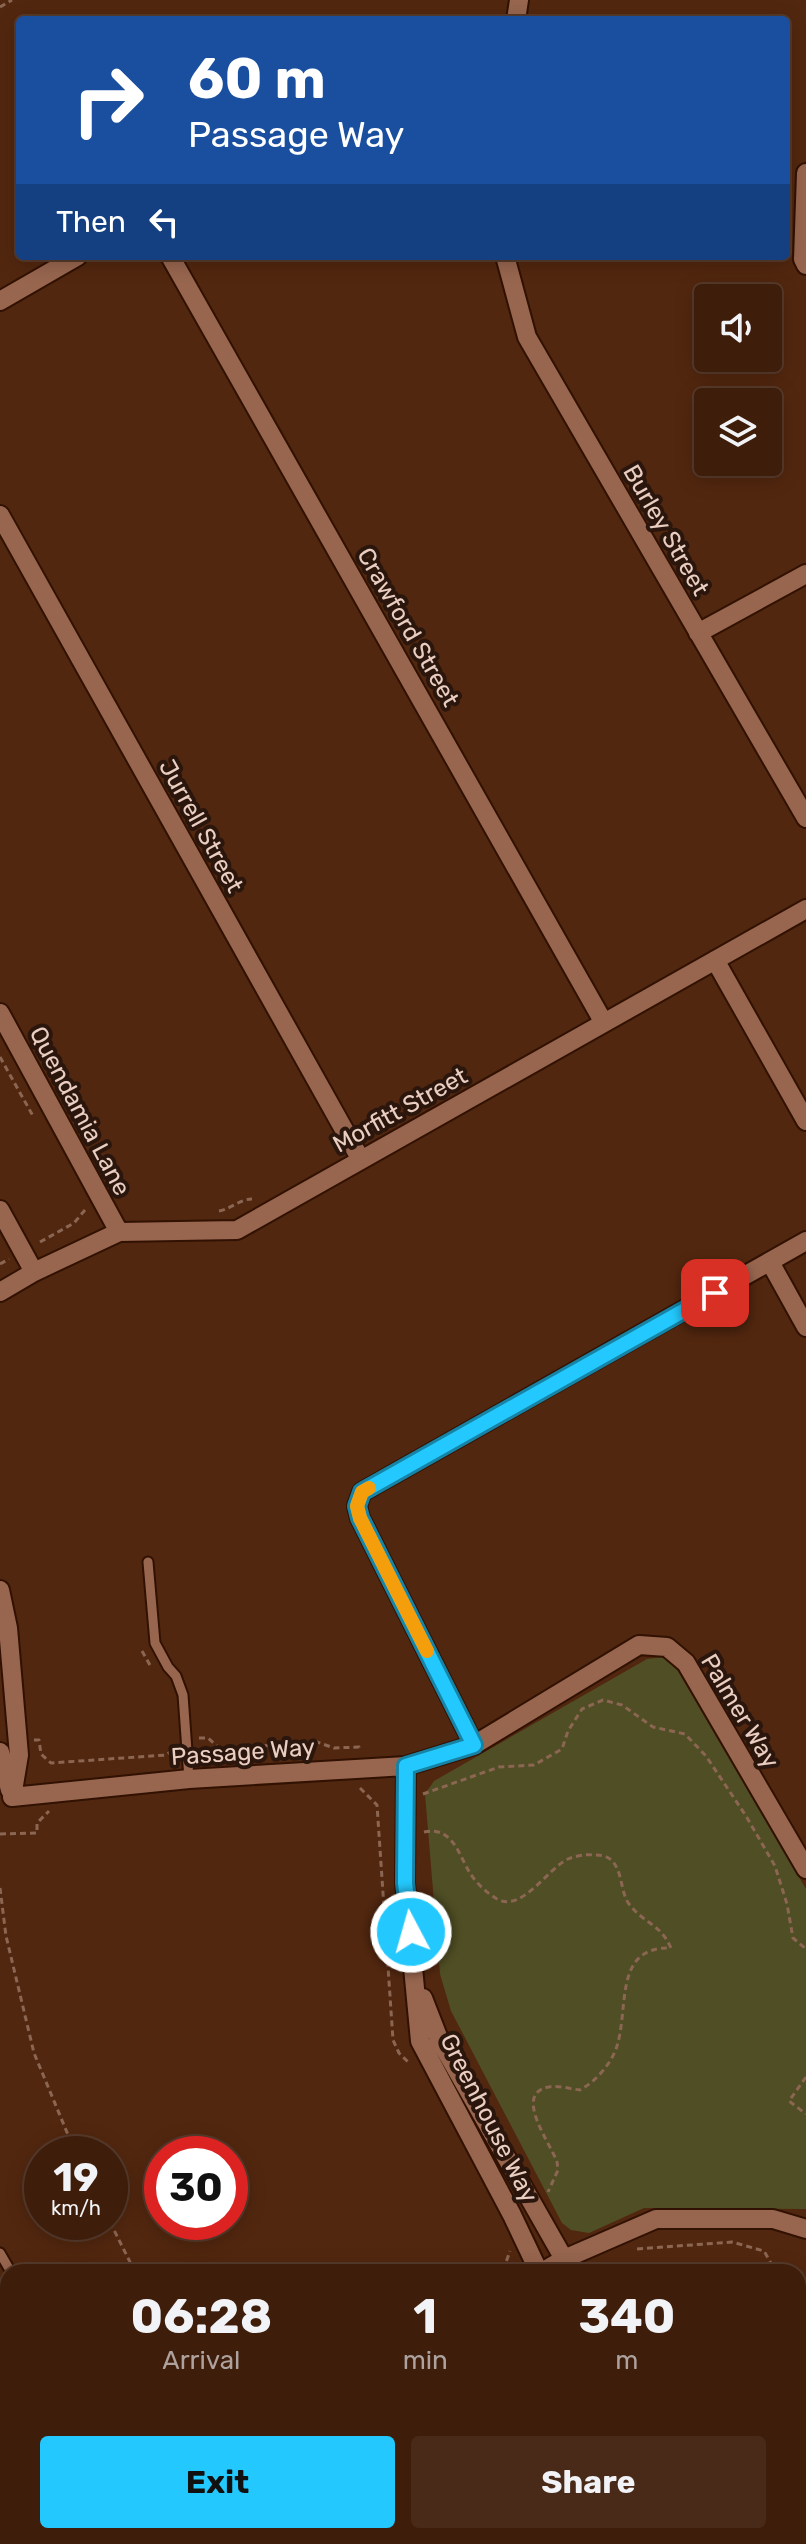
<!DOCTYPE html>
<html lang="en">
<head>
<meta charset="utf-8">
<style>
	body { margin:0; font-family:Rubik,sans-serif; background:#492a19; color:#f1f3f6; height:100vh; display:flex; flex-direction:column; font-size:30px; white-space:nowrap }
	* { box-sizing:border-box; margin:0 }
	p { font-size:26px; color:#ada29d }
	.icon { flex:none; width:44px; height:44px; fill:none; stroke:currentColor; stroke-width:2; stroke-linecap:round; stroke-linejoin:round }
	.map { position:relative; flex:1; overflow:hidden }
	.drawer { position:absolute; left:0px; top:2264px; width:806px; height:280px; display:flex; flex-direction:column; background:#3e1d0b; border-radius:24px 24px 0 0; box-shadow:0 4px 20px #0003,0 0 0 2px #573b2c }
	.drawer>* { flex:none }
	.top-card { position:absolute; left:16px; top:16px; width:774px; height:244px; border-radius:8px; box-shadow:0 4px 20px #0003,0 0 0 2px #573b2c; background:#1a4fa0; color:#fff; overflow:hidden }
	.tools { position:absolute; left:694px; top:284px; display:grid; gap:16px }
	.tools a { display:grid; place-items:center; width:88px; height:88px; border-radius:8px; background:#3e1d0b; box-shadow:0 4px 20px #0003,0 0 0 2px #573b2c; font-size:40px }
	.speed { position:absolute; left:24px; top:2136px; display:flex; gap:16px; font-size:40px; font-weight:700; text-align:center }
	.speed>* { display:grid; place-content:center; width:104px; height:104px; border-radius:50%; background:#3e1d0b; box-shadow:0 4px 20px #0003,0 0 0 2px #573b2c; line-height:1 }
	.speed small { font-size:20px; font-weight:400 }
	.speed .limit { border:12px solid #d22; background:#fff; color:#111 }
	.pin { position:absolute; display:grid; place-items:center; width:68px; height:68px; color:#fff; margin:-34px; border-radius:16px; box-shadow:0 4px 12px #0006 }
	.me { position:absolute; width:88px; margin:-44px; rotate:354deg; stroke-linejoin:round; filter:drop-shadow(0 0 6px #0008) }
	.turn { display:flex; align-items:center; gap:28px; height:168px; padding:0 40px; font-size:36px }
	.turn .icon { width:104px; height:104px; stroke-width:2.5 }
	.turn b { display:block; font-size:56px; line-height:68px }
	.then { display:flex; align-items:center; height:76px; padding:0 40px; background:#0003; gap:16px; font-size:30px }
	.eta { display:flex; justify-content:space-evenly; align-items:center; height:136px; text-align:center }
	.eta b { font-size:48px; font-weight:700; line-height:56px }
	.cta { display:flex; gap:16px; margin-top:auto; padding:16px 40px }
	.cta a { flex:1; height:92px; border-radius:8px; background:#23c9fe; color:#111; font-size:32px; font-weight:700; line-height:92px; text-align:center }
	.cta a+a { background:#492a19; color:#f1f3f6 }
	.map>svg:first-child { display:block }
	.green { fill:#504e24 }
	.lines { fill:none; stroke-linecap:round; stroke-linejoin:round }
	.service-casing { stroke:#311102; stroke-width:13 }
	.minor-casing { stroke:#311102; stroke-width:22 }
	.path { stroke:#8b6652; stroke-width:3; stroke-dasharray:6 4; stroke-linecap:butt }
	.service { stroke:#98664f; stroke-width:9 }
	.minor { stroke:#98664f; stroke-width:18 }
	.route-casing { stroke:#1783a5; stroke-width:20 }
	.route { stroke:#23c9fe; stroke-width:14 }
	.slow { stroke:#f59e0b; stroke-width:14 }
	.labels { text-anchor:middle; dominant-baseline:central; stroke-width:8; stroke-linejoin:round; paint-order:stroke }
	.street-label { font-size:24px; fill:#eacec1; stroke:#2a160d }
</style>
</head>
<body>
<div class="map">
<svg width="806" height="2544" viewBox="0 0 806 2544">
	<rect width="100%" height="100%" fill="#52270f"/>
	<path class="green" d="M 664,1657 L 678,1671 L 806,1889 L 806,2209 L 644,2208 L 589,2233 L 571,2230 L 562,2223 L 451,2011 L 440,1974 L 425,1794 L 434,1781 L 647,1659 Z"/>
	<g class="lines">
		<defs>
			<path id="service" d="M 148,1562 L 155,1643 L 168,1667 L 176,1676 L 183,1695 L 189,1779
				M 0,2253 L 11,2272
				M 204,2536 L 209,2544"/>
			<path id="minor" d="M 516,20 L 519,0
				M 806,173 L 803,259 L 806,265
				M 170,256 L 604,1023
				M 505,256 L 527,337 L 806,818
				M 0,301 L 78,256
				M 0,515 L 361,1160
				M 698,633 L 806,574
				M 715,960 L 806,1121
				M 0,1013 L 119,1232
				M 0,1210 L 34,1272
				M 770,1262 L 806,1327
				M 0,1292 L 34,1272 L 119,1232 L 237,1230 L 806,909
				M 0,1590 L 8,1628 L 19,1755 L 12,1797
				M 474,1745 L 360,1518 L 357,1506 L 362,1492 L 806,1241
				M 0,1752 L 10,1790
				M 406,1766 L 405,1883 L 420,2041 L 512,2215 L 539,2272
				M 12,1797 L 189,1779 L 406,1766 L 474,1745 L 639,1645 L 667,1647 L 686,1663 L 806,1869
				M 423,1998 L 439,2039 L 564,2259
				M 542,2272 L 564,2259 L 656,2219 L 773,2219 L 806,2229
				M 798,2385 L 806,2381
				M 798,2486 L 804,2503 L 798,2510
				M 295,2536 L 299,2544
				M 461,2536 L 465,2544
				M 586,2536 L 590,2544
				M 748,2544 L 762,2536"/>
		</defs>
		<use href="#service" class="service-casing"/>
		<use href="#minor" class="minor-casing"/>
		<path class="path" d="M 0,7 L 12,0
			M 0,1057 L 33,1116
			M 362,1127 L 377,1130
			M 219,1211 C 231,1209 240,1199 252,1199
			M 40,1242 L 74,1223 L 85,1210
			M 0,1264 L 9,1259
			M 142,1651 L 150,1665
			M 199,1738 L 208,1738 L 220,1749 L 317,1742 L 334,1748 L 359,1747 L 359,1749
			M 34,1740 L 39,1740 L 41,1754 L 51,1763 L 166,1755 L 173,1750
			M 360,1788 L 377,1805 L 393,2040 L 399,2053 L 410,2064
			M 423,1794 L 499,1767 L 534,1765 L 562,1749 L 568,1731 L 582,1709 L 603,1700 L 622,1705 L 653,1727 L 685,1734 L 706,1756 L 746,1816 L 775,1866 L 787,1904 L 793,1938 L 806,1949
			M 424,1832 C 453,1826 458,1854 470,1873 C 476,1883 487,1893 497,1899 C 522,1913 548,1868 568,1859 C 575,1856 586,1854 593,1855 C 599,1855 605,1855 610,1859 C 623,1869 620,1892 629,1904 C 644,1924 660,1923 671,1948 C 612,1946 630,2010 616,2049 C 610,2065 595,2082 580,2090 C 570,2089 558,2085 549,2087 C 512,2093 551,2144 557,2162 L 558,2170 L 548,2192
			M 0,1834 L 37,1833 L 37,1823 L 49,1811
			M 0,1888 L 6,1936 L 34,2053 L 76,2154
			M 806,2077 L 789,2101 L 806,2114
			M 110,2222 L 135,2272
			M 637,2249 L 732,2242 L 764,2251 L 776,2272
			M 491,2272 L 505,2265 L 510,2251
			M 798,2310 L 806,2323
			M 798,2361 L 806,2356
			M 267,2536 L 271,2544"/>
		<use href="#service" class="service"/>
		<use href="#minor" class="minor"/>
	</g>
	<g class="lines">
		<defs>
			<path id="route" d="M 411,1932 L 405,1883 L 406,1766 L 474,1745 L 360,1518 L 357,1506 L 362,1492 L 715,1293"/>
		</defs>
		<use href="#route" class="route-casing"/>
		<use href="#route" class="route"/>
		<path class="slow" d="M 369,1488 L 362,1492 L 357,1506 L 360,1518 L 427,1651"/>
	</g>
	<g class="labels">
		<g class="street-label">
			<text transform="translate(666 530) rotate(60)">Burley Street</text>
			<text transform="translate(408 627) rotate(60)">Crawford Street</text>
			<text transform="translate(201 826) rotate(61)">Jurrell Street</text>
			<text transform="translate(400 1110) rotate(-29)">Morfitt Street</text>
			<text transform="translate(80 1111) rotate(62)">Quendamia Lane</text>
			<text transform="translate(740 1711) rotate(59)">Palmer Way</text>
			<text transform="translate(243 1752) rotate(-4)">Passage Way</text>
			<text transform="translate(489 2118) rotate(63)">Greenhouse Way</text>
		</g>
	</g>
</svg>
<div class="tools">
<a><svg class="icon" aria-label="sound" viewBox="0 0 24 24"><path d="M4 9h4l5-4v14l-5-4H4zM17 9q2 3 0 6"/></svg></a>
<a><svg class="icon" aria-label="layers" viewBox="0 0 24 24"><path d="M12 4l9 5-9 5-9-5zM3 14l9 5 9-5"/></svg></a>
</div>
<div class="speed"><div>19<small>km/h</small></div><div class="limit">30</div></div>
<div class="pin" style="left:715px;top:1293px;background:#d93025"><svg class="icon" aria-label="arrive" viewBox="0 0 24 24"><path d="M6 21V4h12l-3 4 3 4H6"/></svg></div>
<svg class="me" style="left:411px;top:1932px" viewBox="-20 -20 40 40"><circle r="17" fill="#23c9fe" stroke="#fff" stroke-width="3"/><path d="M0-11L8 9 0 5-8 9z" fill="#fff"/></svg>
<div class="top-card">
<div class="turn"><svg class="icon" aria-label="right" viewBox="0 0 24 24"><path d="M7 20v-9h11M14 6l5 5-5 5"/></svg><div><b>60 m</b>Passage Way</div></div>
<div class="then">Then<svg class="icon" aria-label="left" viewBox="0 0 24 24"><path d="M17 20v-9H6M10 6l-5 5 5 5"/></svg></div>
</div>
<section class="drawer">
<div class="eta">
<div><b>06:28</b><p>Arrival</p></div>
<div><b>1</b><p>min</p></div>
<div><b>340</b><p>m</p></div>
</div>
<div class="cta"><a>Exit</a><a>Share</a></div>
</section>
</div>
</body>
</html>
